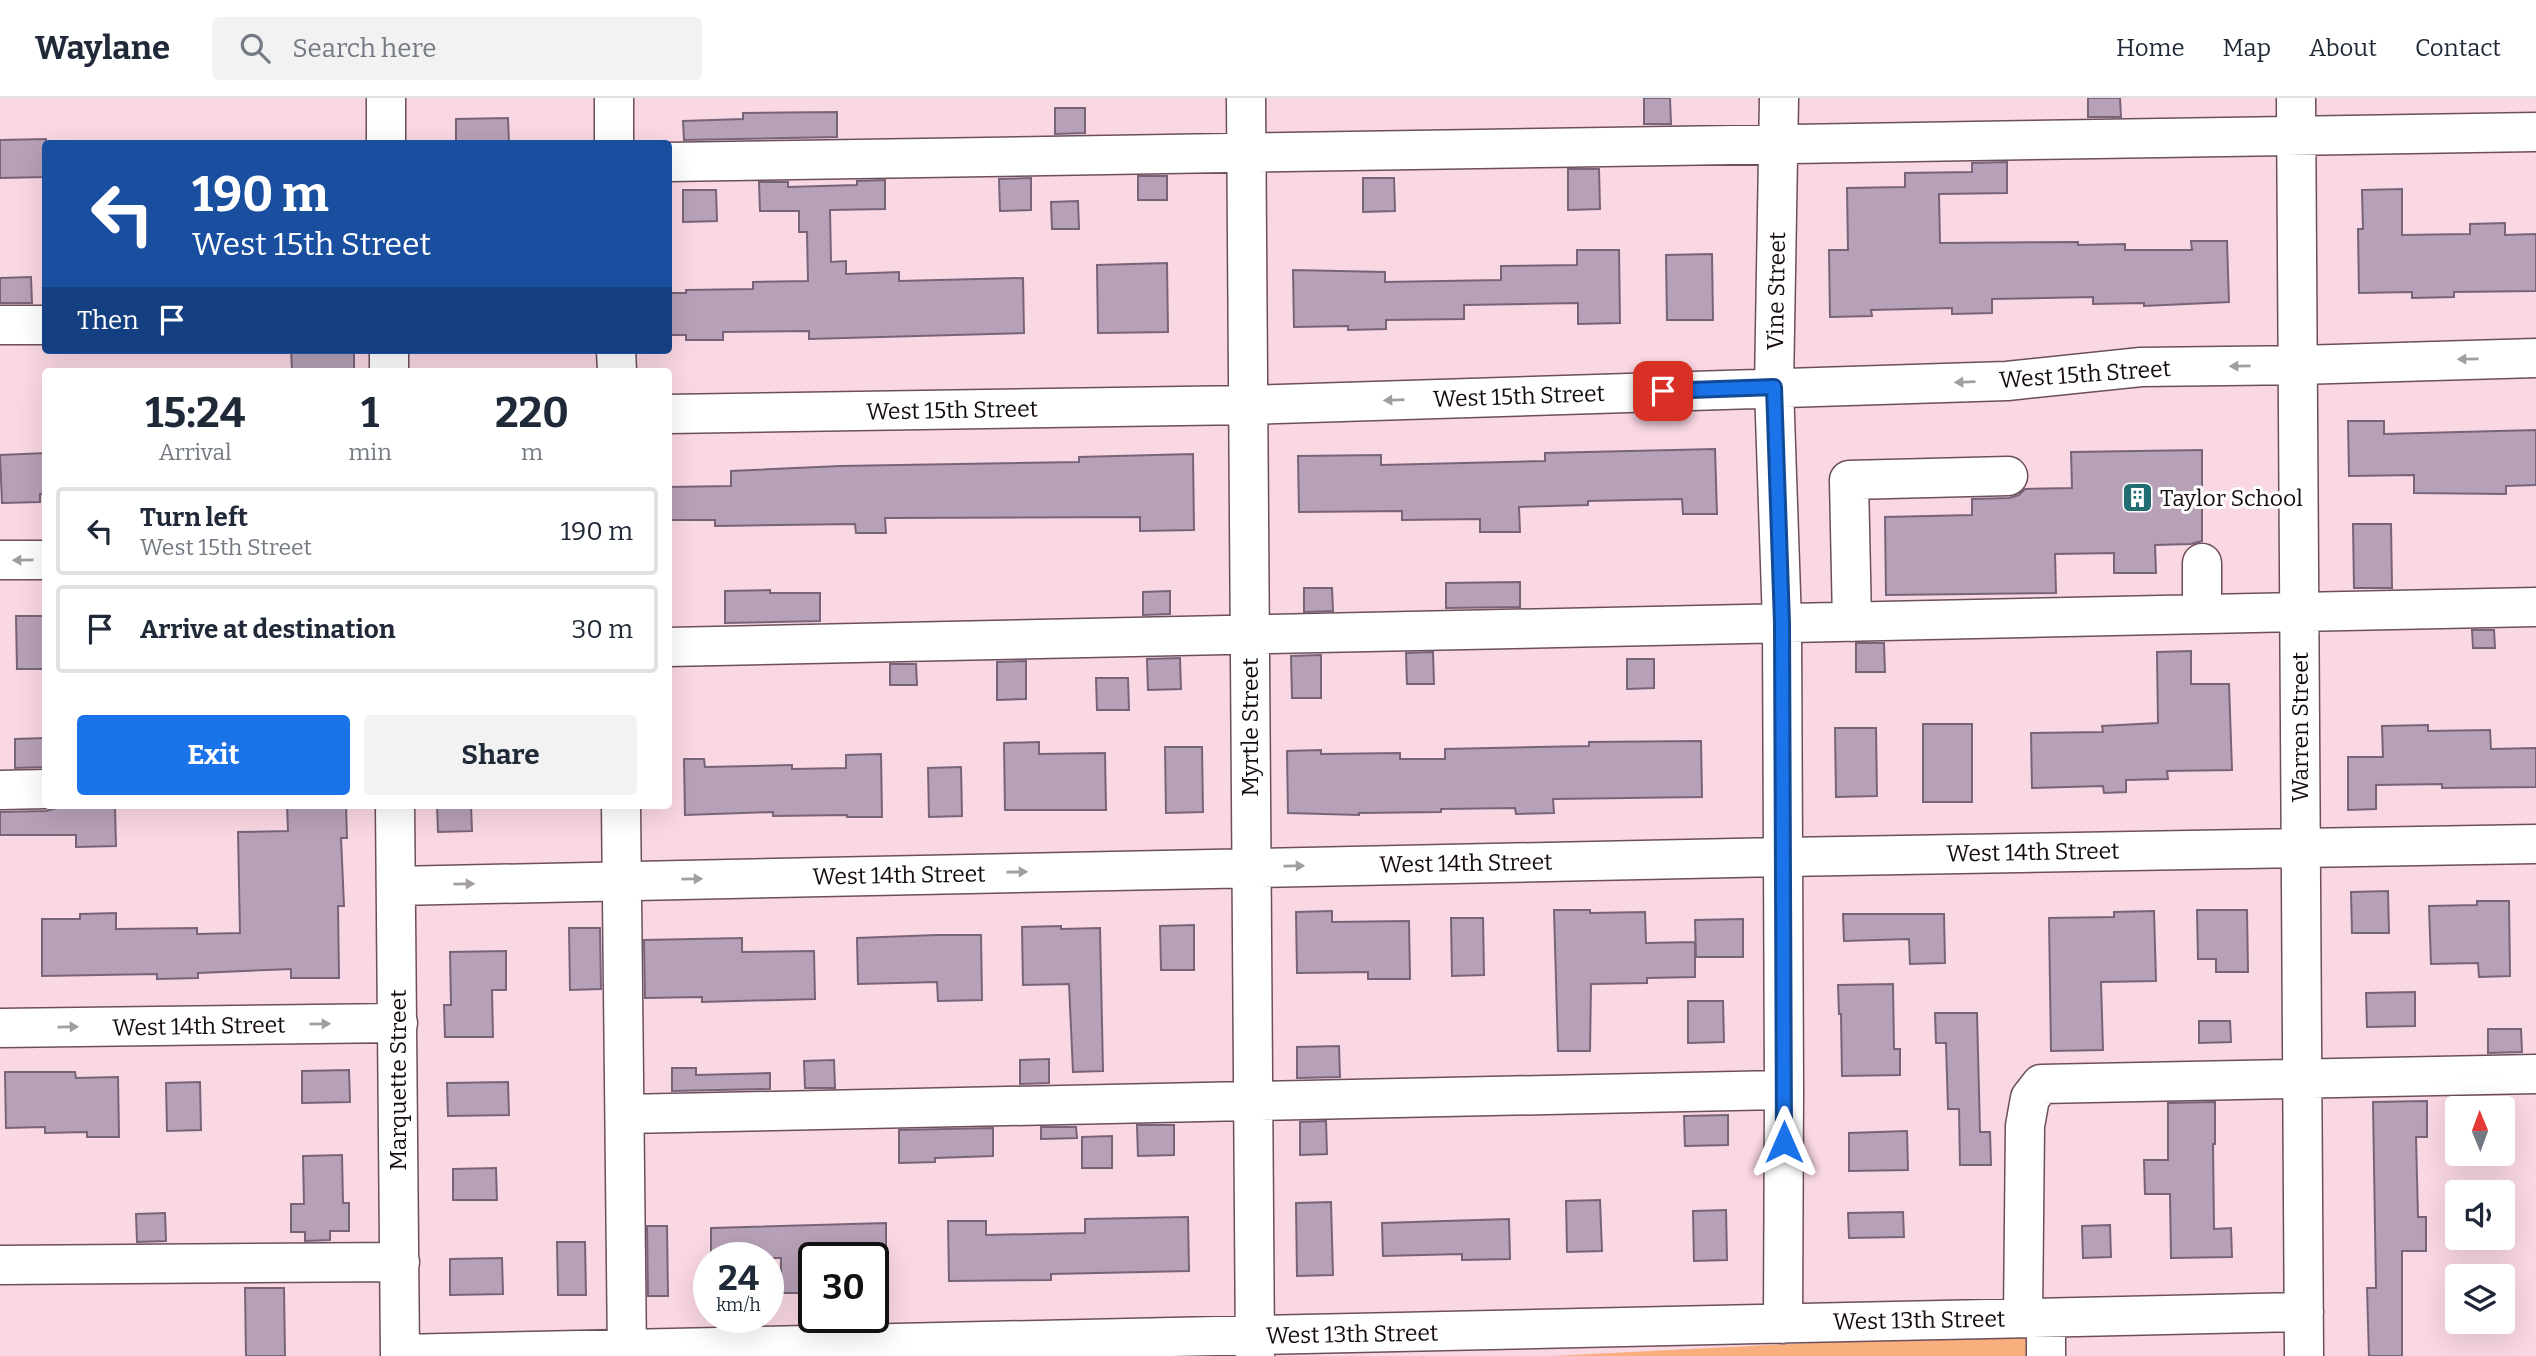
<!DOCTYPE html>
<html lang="en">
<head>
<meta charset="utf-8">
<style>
	body { margin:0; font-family:Bitter,serif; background:#f2f2f3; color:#1f2937; height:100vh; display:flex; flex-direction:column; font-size:26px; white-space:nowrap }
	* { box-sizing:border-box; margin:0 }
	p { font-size:23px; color:#747a83 }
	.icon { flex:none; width:38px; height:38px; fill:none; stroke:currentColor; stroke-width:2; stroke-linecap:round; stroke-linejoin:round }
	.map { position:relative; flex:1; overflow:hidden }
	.details { position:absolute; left:42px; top:270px; width:630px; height:441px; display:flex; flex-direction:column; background:#fff; border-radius:7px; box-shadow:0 7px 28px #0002 }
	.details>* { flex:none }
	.hud { position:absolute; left:42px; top:42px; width:630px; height:214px; border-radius:7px; box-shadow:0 7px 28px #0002; background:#1a4fa0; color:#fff; overflow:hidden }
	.needle { width:46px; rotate:359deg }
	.fabs { position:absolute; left:2445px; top:998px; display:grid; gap:14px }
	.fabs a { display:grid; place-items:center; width:70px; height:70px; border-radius:7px; background:#fff; box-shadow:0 7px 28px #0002; font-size:35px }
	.speed { position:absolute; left:693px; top:1144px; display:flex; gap:14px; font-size:35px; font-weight:700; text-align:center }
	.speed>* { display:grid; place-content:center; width:91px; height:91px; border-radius:50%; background:#fff; box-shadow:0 7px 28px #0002; line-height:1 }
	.speed small { font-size:18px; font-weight:400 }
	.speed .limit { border:4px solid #111; border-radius:10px; background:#fff; color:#111 }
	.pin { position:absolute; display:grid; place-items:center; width:60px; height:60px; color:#fff; margin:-30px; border-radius:14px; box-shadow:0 4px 10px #0006 }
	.me { position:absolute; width:77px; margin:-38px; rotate:0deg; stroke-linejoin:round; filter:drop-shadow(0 0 5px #0008) }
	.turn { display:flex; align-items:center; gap:24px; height:147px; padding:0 35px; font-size:32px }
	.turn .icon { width:91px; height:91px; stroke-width:2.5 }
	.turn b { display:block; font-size:49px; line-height:60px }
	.then { display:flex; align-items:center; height:66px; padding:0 35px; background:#0003; gap:14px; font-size:26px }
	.eta { display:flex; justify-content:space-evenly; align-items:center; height:119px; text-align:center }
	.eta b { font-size:42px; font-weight:700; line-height:49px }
	.action { display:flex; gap:14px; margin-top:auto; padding:14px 35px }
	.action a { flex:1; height:80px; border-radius:7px; background:#1a73e8; color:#fff; font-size:28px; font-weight:700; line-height:80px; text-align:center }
	.action a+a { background:#f2f2f3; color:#1f2937 }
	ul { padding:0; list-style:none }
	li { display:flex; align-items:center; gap:21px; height:88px; margin:0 14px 10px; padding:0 21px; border:4px solid #e0e1e3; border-radius:7px }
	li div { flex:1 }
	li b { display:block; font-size:26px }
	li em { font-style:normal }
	header { display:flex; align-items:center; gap:42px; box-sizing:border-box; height:98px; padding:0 35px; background:#fff; border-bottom:2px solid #e0e1e3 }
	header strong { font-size:33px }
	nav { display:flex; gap:38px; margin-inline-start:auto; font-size:24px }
	.search { width:490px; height:63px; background:#f2f2f3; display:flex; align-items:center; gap:18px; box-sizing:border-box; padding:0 24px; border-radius:7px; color:#747a83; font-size:26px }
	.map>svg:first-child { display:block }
	.green { fill:#f8af7d }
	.building { fill:#b7a1b8; stroke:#786479; stroke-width:2 }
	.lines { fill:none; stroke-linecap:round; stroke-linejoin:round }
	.minor-casing { stroke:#6b4f5a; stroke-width:41 }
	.minor { stroke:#fff; stroke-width:38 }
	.oneway { fill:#a29ea0 }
	.route-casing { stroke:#114b97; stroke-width:18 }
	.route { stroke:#1a73e8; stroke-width:12 }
	.labels { text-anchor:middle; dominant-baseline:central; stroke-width:6; stroke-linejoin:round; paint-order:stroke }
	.street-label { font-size:23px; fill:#170d11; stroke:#fff }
	.poi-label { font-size:23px; fill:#170d11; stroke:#fff; text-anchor:start }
</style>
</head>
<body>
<header>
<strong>Waylane</strong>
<div class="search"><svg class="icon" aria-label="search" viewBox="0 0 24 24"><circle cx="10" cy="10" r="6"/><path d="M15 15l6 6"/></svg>Search here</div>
<nav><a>Home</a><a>Map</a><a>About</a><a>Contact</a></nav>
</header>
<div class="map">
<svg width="2536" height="1258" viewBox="0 0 2536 1258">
	<rect width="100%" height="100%" fill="#f9d7e3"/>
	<path class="green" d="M 2029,1234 L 2029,1258 L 1552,1258 Z"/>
	<path class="building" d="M 1644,0 L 1670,0 L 1671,26 L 1644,26 Z
		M 2088,0 L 2120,0 L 2121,19 L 2088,19 Z
		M 1055,10 L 1085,10 L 1085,35 L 1055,36 Z
		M 837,14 L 837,39 L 684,42 L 683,23 L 743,21 L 743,15 Z
		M 508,20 L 509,46 L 456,46 L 456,21 Z
		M 46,41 L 46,79 L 0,80 L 0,42 Z
		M 2007,64 L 2007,95 L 1939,96 L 1940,145 L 2078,144 L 2078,147 L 2125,146 L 2125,152 L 2192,152 L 2191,143 L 2227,143 L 2229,204 L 2144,208 L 2144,205 L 2093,206 L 2093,199 L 1992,201 L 1992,215 L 1952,216 L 1952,210 L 1871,212 L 1872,218 L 1830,219 L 1829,152 L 1848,152 L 1847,90 L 1905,89 L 1905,75 L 1972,74 L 1972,65 Z
		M 1568,71 L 1599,71 L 1600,111 L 1568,112 Z
		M 1138,78 L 1167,78 L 1167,102 L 1138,102 Z
		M 1031,80 L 1031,112 L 1000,113 L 999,81 Z
		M 1363,80 L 1394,80 L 1395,113 L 1363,114 Z
		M 885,82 L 885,111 L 830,112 L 831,164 L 846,163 L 846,176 L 899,174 L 899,183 L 1023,180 L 1024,235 L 809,241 L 809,233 L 723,234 L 723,242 L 686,242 L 686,237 L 668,237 L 668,195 L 686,195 L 686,192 L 753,191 L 753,184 L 808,183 L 807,134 L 799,134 L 799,113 L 760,113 L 759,84 L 788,84 L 788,89 L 857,87 L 857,83 Z
		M 2402,91 L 2402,137 L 2470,136 L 2470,126 L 2505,125 L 2505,137 L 2536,136 L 2536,193 L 2454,194 L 2454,199 L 2412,200 L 2412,194 L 2359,195 L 2358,131 L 2363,131 L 2362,92 Z
		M 683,92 L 716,92 L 717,123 L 683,124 Z
		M 1078,103 L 1079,131 L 1052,131 L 1051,104 Z
		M 1577,152 L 1619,152 L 1620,225 L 1578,226 L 1578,205 L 1464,207 L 1464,221 L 1386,222 L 1386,231 L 1348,232 L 1348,228 L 1294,229 L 1293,172 L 1385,174 L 1385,184 L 1501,182 L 1501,168 L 1577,167 Z
		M 1712,156 L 1713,222 L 1667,222 L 1666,157 Z
		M 1167,165 L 1168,234 L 1098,235 L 1097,167 Z
		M 31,179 L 32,205 L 0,205 L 0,180 Z
		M 291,252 L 354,252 L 354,271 L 292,272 Z
		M 2348,323 L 2384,323 L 2384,336 L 2536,332 L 2536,387 L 2506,388 L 2506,396 L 2414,395 L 2414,377 L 2349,378 Z
		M 1715,351 L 1717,416 L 1683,416 L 1682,401 L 1588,403 L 1588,407 L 1519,409 L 1520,434 L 1480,434 L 1480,421 L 1402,422 L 1402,413 L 1299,414 L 1298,358 L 1381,357 L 1381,367 L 1545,363 L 1545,355 Z
		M 2202,352 L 2202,443 L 2191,446 L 2155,447 L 2156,475 L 2114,475 L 2114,455 L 2055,456 L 2056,495 L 1886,497 L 1885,419 L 1972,417 L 1972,401 L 2009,400 L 2019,397 L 2025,391 L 2072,390 L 2071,354 Z
		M 46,355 L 46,396 L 40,396 L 40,404 L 2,405 L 0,357 Z
		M 1193,356 L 1194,432 L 1140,433 L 1140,419 L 885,420 L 886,435 L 856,435 L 855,426 L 715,428 L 715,422 L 668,422 L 668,389 L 731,388 L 731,373 L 840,368 L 1079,364 L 1079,359 Z
		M 2353,426 L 2391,426 L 2392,490 L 2354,490 Z
		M 1520,484 L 1520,509 L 1446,510 L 1446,485 Z
		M 1304,490 L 1332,490 L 1333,513 L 1304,514 Z
		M 770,492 L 770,495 L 820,495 L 820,523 L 725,525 L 725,493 Z
		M 1170,493 L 1170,516 L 1143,517 L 1143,494 Z
		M 16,518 L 46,518 L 46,571 L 17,571 Z
		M 2472,532 L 2494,532 L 2495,550 L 2473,550 Z
		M 1856,545 L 1884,545 L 1885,574 L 1856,574 Z
		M 2191,553 L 2191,586 L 2229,586 L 2232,672 L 2167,673 L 2168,681 L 2126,682 L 2126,694 L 2104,695 L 2103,688 L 2032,690 L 2031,635 L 2103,634 L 2102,628 L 2158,625 L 2157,554 Z
		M 1433,554 L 1434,586 L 1407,586 L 1406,555 Z
		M 1321,557 L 1321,600 L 1292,600 L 1291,558 Z
		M 1180,560 L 1181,591 L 1148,592 L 1147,561 Z
		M 1627,561 L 1654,561 L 1654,590 L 1627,591 Z
		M 1026,563 L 1026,601 L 997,602 L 997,564 Z
		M 890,566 L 916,566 L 917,587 L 890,587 Z
		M 1096,580 L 1128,580 L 1129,612 L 1097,612 Z
		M 1923,626 L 1972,626 L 1972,704 L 1923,704 Z
		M 2428,627 L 2428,633 L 2490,632 L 2491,651 L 2536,650 L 2536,689 L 2442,690 L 2442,686 L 2376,687 L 2376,711 L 2348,712 L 2348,659 L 2383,659 L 2382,628 Z
		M 1835,630 L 1876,630 L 1877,698 L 1836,699 Z
		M 46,640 L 46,669 L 15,670 L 15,641 Z
		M 1701,643 L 1702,699 L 1553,701 L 1554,715 L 1516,716 L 1515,710 L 1441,711 L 1441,714 L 1359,715 L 1359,717 L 1288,715 L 1287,653 L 1321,652 L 1321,656 L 1400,655 L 1400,661 L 1445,661 L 1445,651 L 1589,648 L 1589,644 Z
		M 1039,644 L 1039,656 L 1105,655 L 1106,712 L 1005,712 L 1004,645 Z
		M 1165,649 L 1202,649 L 1203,714 L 1166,715 Z
		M 881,656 L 882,719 L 847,719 L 847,717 L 773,718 L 773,714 L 685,717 L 684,661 L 704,661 L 705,669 L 792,667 L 792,671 L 846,670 L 846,657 Z
		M 961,669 L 962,718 L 929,719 L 928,670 Z
		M 287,707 L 346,707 L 347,740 L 341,740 L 344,808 L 338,808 L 339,880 L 291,880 L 291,871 L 198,875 L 198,880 L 157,881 L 157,876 L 42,878 L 42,821 L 80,821 L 80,816 L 116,815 L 116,831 L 197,830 L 197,836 L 240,835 L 238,734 L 288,733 Z
		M 437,707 L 471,707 L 472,733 L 438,734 Z
		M 57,710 L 115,710 L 116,748 L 76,749 L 76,737 L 0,737 L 0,714 L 46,713 Z
		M 2388,793 L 2389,835 L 2352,835 L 2351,794 Z
		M 2477,803 L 2509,803 L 2510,878 L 2479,879 L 2478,865 L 2431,866 L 2429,808 L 2477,807 Z
		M 1554,812 L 1590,812 L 1590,815 L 1645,814 L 1646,845 L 1695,844 L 1695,879 L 1647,880 L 1647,885 L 1591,886 L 1590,953 L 1558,953 Z
		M 2197,812 L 2247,812 L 2248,874 L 2216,874 L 2216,861 L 2198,861 Z
		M 1332,813 L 1332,824 L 1409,823 L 1410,881 L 1368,881 L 1368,874 L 1297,875 L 1296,814 Z
		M 2154,813 L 2156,883 L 2101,884 L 2103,952 L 2051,953 L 2049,820 L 2114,819 L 2114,814 Z
		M 1843,816 L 1944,816 L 1945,865 L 1910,866 L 1909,841 L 1844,843 Z
		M 1451,820 L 1483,820 L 1484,877 L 1452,878 Z
		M 1743,821 L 1743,859 L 1696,859 L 1695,822 Z
		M 1194,827 L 1194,872 L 1161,872 L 1160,828 Z
		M 1061,828 L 1061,831 L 1100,830 L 1103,973 L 1073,974 L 1069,886 L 1023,887 L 1022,829 Z
		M 569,830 L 600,830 L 601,891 L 570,892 Z
		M 937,837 L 981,837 L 982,902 L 938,903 L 937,884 L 858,886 L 857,840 Z
		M 742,840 L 742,854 L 814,853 L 815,901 L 702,904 L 702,899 L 645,900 L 644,842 Z
		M 506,853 L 506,892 L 492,892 L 493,939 L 445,939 L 444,907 L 451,907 L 450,854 Z
		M 1893,886 L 1894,951 L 1900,951 L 1900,977 L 1842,978 L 1841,916 L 1839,916 L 1838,887 Z
		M 2415,894 L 2415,928 L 2367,929 L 2366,895 Z
		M 1688,903 L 1723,903 L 1724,944 L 1688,945 Z
		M 1935,915 L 1977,915 L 1980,1034 L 1990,1034 L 1991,1067 L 1960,1067 L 1959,1011 L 1948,1011 L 1946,945 L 1936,945 Z
		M 2199,923 L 2230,923 L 2231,944 L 2199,945 Z
		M 2488,931 L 2521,931 L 2522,954 L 2488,955 Z
		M 1339,948 L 1340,979 L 1297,980 L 1297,949 Z
		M 1049,961 L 1049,985 L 1020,986 L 1020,962 Z
		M 834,962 L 835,990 L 805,990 L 804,963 Z
		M 672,970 L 696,970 L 696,977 L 770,975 L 770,991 L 672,993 Z
		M 349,972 L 350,1004 L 302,1005 L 302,973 Z
		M 5,974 L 75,974 L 76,980 L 118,979 L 119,1039 L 87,1039 L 87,1034 L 45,1035 L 45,1029 L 6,1030 Z
		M 200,984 L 201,1032 L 167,1033 L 166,985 Z
		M 508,984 L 509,1017 L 448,1018 L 447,985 Z
		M 2427,1003 L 2427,1039 L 2416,1039 L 2418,1119 L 2426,1119 L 2426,1153 L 2402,1153 L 2402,1258 L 2369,1258 L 2367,1190 L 2376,1190 L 2373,1004 Z
		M 2215,1004 L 2215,1046 L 2213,1046 L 2214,1131 L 2231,1130 L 2232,1159 L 2171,1160 L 2170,1096 L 2145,1096 L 2144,1062 L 2168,1062 L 2168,1005 Z
		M 1728,1017 L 1728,1047 L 1685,1048 L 1684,1018 Z
		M 1326,1023 L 1327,1056 L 1300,1057 L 1300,1024 Z
		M 1137,1027 L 1174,1027 L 1174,1057 L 1138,1058 Z
		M 1041,1029 L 1076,1029 L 1077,1040 L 1041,1041 Z
		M 993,1030 L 993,1058 L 935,1060 L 935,1064 L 899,1065 L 899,1032 Z
		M 1907,1033 L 1908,1072 L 1849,1073 L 1849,1035 Z
		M 1112,1038 L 1112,1070 L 1082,1070 L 1082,1039 Z
		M 342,1057 L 343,1105 L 349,1105 L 349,1133 L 330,1133 L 330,1142 L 305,1143 L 305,1134 L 291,1134 L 291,1106 L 304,1106 L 303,1058 Z
		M 496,1070 L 497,1102 L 453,1102 L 453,1071 Z
		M 1600,1102 L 1602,1153 L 1567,1154 L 1566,1103 Z
		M 1331,1104 L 1333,1177 L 1297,1178 L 1296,1105 Z
		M 1726,1112 L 1727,1162 L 1694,1163 L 1693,1113 Z
		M 1903,1114 L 1904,1139 L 1849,1140 L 1848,1115 Z
		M 165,1115 L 166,1143 L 137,1144 L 136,1116 Z
		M 1188,1119 L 1189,1173 L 1051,1176 L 1051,1182 L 949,1183 L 948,1123 L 986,1123 L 986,1137 L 1085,1135 L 1085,1121 Z
		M 1509,1121 L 1510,1161 L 1462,1162 L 1462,1156 L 1383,1158 L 1382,1125 Z
		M 886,1125 L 886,1160 L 814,1160 L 814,1195 L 781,1195 L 781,1160 L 711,1160 L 711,1130 Z
		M 2110,1127 L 2111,1159 L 2083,1160 L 2082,1128 Z
		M 647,1128 L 667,1128 L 668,1198 L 648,1198 Z
		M 557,1144 L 585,1144 L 586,1197 L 558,1197 Z
		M 502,1160 L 503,1196 L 450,1197 L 450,1161 Z
		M 245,1190 L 284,1190 L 285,1258 L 246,1258 Z"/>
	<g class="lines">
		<defs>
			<path id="minor" d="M 386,0 L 386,46
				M 614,0 L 614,46
				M 1246,0 L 1255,1258
				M 1779,0 L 1774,289 L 1782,525 L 1784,992 L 1783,1226
				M 2296,0 L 2304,1258
				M 668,64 L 2536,34
				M 0,227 L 46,227
				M 389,252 L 389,273
				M 616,252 L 617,273
				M 668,316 L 1248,307 L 2007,283 L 2141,269 L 2299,267 L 2536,260
				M 0,462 L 46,462
				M 2202,465 L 2202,516
				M 1852,524 L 1849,382 L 2008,378
				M 668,549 L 2536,509
				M 0,692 L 46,691
				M 395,707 L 400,1258
				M 621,707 L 627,1258
				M 396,788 L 1783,759 L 2536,746
				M 0,930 L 398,925
				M 625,1016 L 1784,992
				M 0,1167 L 400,1164
				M 2023,1220 L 2025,1028 L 2030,1000 L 2041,986 L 2536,976
				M 400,1256 L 2304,1214
				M 2046,1258 L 2046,1220"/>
		</defs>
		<use href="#minor" class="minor-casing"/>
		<use href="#minor" class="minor"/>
	</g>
	<defs><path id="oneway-solid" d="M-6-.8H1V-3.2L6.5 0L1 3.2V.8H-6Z" transform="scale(1.75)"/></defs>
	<g class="oneway">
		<use href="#oneway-solid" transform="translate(2468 261) rotate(179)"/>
		<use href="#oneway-solid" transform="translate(2240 268) rotate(179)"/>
		<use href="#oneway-solid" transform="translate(1965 284) rotate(178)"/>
		<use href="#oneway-solid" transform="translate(1394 302) rotate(178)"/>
		<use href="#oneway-solid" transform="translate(23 462) rotate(179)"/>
		<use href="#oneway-solid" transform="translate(1294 768) rotate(-1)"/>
		<use href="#oneway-solid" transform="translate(1017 774) rotate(-1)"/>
		<use href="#oneway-solid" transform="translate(692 781) rotate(-1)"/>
		<use href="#oneway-solid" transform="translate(464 786) rotate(-1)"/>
		<use href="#oneway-solid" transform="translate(320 926) rotate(-1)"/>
		<use href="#oneway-solid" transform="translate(68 929) rotate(-1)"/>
	</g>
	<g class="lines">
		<defs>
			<path id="route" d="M 1663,293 L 1774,289 L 1782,525 L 1784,1044"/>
		</defs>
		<use href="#route" class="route-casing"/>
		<use href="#route" class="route"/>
	</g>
	<defs>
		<symbol id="building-square" viewBox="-11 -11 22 22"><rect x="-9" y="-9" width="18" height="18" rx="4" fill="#226d74" stroke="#fff"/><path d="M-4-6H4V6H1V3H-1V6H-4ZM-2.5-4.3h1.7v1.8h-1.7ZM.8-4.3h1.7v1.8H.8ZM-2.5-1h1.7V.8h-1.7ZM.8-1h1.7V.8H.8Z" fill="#fff"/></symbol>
	</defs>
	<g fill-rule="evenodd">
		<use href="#building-square" x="2120" y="382" width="35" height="35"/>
	</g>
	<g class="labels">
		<g class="street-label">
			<text transform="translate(1776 193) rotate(-89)">Vine Street</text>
			<text transform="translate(2085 276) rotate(-4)">West 15th Street</text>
			<text transform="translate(1519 298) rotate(-2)">West 15th Street</text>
			<text transform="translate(952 312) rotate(-1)">West 15th Street</text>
			<text transform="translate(1250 629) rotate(-90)">Myrtle Street</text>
			<text transform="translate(2300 629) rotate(-90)">Warren Street</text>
			<text transform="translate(2033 754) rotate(-1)">West 14th Street</text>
			<text transform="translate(1466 765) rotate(-1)">West 14th Street</text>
			<text transform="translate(899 777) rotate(-1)">West 14th Street</text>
			<text transform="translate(199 928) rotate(-1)">West 14th Street</text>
			<text transform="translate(398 982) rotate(-90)">Marquette Street</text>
			<text transform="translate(1919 1222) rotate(-1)">West 13th Street</text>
			<text transform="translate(1352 1236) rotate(-1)">West 13th Street</text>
		</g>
		<g class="poi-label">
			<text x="2160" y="400">Taylor School</text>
		</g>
	</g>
</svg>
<div class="fabs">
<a><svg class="needle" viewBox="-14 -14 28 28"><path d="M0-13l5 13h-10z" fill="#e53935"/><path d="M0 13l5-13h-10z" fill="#747a83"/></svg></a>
<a><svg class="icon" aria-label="sound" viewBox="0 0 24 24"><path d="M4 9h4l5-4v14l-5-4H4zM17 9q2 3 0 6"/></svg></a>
<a><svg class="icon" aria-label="layers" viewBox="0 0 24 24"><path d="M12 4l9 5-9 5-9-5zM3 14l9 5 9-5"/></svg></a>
</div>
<div class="speed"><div>24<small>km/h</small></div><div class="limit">30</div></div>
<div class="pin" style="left:1663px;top:293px;background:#d93025"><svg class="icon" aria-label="arrive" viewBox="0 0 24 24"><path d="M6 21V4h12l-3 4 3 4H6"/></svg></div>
<svg class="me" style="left:1784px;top:1044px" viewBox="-20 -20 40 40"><path d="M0-17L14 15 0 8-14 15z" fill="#1a73e8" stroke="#fff" stroke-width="4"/></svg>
<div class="hud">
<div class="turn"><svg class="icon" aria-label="left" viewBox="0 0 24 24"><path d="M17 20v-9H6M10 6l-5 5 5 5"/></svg><div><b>190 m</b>West 15th Street</div></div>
<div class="then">Then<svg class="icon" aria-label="arrive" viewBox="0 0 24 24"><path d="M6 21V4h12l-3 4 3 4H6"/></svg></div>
</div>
<section class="details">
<div class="eta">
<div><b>15:24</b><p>Arrival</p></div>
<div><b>1</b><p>min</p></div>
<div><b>220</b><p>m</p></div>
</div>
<ul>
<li><svg class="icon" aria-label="left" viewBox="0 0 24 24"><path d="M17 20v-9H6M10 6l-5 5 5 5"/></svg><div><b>Turn left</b><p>West 15th Street</p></div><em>190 m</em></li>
<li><svg class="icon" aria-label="arrive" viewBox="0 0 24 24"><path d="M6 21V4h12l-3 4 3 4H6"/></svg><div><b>Arrive at destination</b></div><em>30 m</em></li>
</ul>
<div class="action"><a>Exit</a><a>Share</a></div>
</section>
</div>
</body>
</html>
